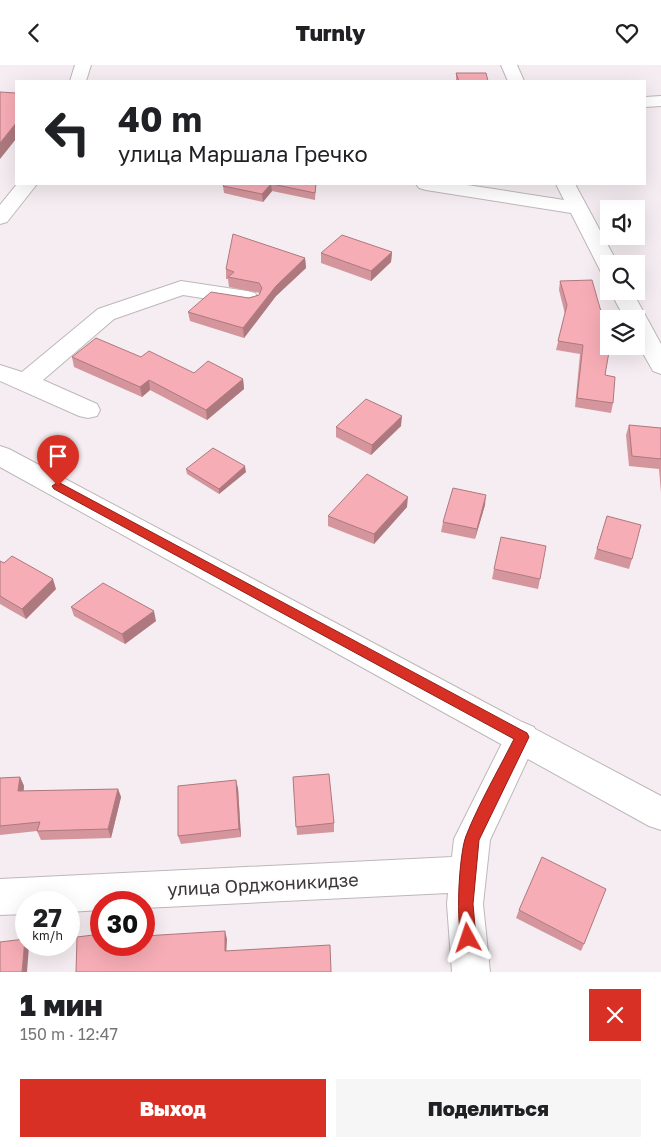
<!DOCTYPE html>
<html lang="ru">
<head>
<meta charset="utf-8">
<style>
	body { margin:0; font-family:"Golos Text",sans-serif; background:#f6f6f6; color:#202124; height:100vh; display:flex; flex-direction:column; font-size:19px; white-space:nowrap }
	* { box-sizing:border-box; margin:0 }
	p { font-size:16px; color:#757577 }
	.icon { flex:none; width:28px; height:28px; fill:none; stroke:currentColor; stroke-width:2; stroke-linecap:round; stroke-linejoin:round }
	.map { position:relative; height:907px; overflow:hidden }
	.drawer { display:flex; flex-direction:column; background:#fff; flex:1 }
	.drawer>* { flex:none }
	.guide { position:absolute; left:15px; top:15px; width:631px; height:105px; border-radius:0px; box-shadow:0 5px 20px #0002; background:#fff; color:#202124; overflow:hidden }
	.fabs { position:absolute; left:600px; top:135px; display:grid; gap:10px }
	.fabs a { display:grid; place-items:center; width:45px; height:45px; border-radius:0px; background:#fff; box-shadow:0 5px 20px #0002; font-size:25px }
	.speed { position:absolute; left:15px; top:826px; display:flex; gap:10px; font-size:25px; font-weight:700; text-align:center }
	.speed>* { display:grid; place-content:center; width:65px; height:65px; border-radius:50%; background:#fff; box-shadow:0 5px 20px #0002; line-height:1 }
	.speed small { font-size:12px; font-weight:400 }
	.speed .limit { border:8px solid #d22; background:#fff; color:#111 }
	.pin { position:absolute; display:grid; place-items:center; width:42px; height:42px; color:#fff; margin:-51px -21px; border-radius:50% 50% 50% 0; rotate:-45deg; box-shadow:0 0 5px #0007 }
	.pin .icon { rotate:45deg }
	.me { position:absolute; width:55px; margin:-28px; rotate:355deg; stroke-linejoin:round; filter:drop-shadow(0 0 4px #0008) }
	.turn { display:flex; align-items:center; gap:18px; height:105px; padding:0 20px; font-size:22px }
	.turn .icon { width:65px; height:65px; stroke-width:2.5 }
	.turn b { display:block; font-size:35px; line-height:42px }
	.round { display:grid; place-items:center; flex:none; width:52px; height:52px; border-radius:0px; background:#f6f6f6 }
	.overview { display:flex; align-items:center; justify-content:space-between; height:85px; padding:0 20px }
	h1 { font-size:30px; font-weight:800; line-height:38px }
	.cta { display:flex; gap:10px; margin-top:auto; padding:10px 20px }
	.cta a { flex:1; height:58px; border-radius:0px; background:#d93025; color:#fff; font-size:20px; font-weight:800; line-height:58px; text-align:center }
	.cta a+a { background:#f6f6f6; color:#202124 }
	header { display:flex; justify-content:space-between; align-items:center; height:65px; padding:0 20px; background:#fff; font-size:22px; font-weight:800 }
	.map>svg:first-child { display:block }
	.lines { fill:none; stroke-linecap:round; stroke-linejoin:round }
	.minor-casing { stroke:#beb7ba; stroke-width:2 }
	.major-casing { stroke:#beb7ba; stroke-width:2 }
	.minor { fill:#fff; fill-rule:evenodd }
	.major { fill:#fff; fill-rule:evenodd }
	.wall { fill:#d4959c }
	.shaded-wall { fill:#ad797f }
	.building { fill:#f7adb5; stroke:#ad797f }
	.route { fill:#d93025; stroke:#8d1f18 }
	.labels { text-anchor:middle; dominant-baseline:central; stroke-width:4; stroke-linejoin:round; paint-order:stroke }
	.near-street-label { font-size:18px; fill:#3b3839; stroke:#fffcfd }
</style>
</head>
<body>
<header><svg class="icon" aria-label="back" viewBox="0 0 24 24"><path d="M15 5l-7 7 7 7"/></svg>Turnly<svg class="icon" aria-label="heart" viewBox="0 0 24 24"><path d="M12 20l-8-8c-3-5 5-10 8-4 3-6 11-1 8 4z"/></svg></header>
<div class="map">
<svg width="661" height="907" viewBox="0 0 661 907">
	<rect width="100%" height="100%" fill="#f5edf1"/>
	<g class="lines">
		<defs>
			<path id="minor" d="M 75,0 L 91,0 L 86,16 L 70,16 Z
				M 501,0 L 517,0 L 524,16 L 508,16 Z
				M 661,31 L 661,41 L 645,42 L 645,32 Z
				M 17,119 L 37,119 L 7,157 L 0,159 L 0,140 Z
				M 416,119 L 461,119 L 564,135 L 556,119 L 575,119 L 618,199 L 609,199 L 609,208 L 601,207 L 571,148 L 426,125 L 419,123 Z
				M 181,216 L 247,226 L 255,228 L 258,233 L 255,238 L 247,240 L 183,230 L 114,254 L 43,315 L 97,339 L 100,345 L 97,351 L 88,353 L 79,351 L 0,316 L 0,300 L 22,307 L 98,244 Z
				M 610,226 L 632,226 L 661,279 L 661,309 L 653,306 L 636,276 L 636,254 L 625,254 Z
				M 522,657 L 534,662 L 538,672 L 490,775 L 483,839 L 490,907 L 452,907 L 447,839 L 448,828 L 144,843 L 144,838 L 101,838 L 101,845 L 69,847 L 69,838 L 26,838 L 26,849 L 0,850 L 0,814 L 452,792 L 454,774 L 510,662 Z"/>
			<path id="major" d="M 0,381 L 9,384 L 661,731 L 661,765 L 649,761 L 0,402 Z"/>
		</defs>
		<use href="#minor" class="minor-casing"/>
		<use href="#major" class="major-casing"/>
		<use href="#minor" class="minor"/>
		<use href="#major" class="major"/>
	</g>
	<path class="wall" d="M 456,8 L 488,16 L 456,16 Z
		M 225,119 L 316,119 L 315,135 L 272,126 L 263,137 L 224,128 L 223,121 Z
		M 392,187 L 391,197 L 371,216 L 321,198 L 321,188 Z
		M 305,193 L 306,203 L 276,231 L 244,273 L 190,256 L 188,247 L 259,230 L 260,228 L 229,222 L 228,214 L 226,214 L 226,204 Z
		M 560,216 L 605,310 L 613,338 L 611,348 L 575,342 L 580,289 L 556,285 L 565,249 L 559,225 Z
		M 72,292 L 141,292 L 194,308 L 243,314 L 244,324 L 207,355 L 150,325 L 142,332 L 74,302 Z
		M 629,360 L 661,363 L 661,428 L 659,404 L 629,401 L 626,370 Z
		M 401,361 L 371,390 L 336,372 L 336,362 Z
		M 186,404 L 246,407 L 219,429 L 187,409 Z
		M 485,440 L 475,474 L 441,467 L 443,457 Z
		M 407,442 L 374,479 L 328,461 L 328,451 Z
		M 607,451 L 632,494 L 629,504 L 594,494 Z
		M 0,496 L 56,524 L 26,554 L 0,539 Z
		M 494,504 L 540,514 L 538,524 L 492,514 Z
		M 71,542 L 156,556 L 125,579 L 74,551 Z
		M 20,712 L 24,721 L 24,726 L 118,724 L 121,732 L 111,773 L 41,775 L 37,766 L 0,770 L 0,713 Z
		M 293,712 L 334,758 L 334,767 L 297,770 Z
		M 238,723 L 241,772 L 181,779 L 178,771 Z
		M 519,845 L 584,879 L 581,886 L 516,853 Z"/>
	<path class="shaded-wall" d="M 16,58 L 16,74 L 0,94 L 0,78 Z
		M 271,119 L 272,126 L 263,137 L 262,129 Z
		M 392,187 L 391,197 L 371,216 L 371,206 Z
		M 305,193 L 306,203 L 276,231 L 244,273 L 243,263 L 276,221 Z
		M 243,314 L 244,324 L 207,355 L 206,345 Z
		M 149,315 L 150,325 L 142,332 L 140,322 Z
		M 402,351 L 401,361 L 371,390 L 372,380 Z
		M 245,401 L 246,407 L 219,429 L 219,424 Z
		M 486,430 L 485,440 L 475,474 L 477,464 Z
		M 408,432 L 407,442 L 374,479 L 374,469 Z
		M 53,514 L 56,524 L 26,554 L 22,544 Z
		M 154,546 L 156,556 L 125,579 L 122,569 Z
		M 20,712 L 24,721 L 22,734 L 18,726 Z
		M 236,715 L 238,723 L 241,772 L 239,764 Z
		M 118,724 L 121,732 L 111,773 L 108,764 Z
		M 225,866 L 227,874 L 226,893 L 225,886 Z
		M 25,874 L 26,876 L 26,880 L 29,880 L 29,881 L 27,907 L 22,907 Z"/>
	<path class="building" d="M 456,8 L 486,8 L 488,16 L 459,16 Z
		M 0,27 L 16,28 L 16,58 L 0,78 Z
		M 225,119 L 271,119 L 262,129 L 223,121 Z
		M 272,119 L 316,119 L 315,128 Z
		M 233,169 L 305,193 L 276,221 L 243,263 L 188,247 L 211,227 L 249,233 L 259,230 L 262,223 L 259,218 L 228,212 L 234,207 L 226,204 Z
		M 342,170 L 392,187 L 371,206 L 321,188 Z
		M 592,215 L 602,250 L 616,252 L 616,254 L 609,254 L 609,281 L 610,281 L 605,310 L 615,312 L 613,338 L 577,333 L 583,280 L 558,276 L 567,240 L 560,216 Z
		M 96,273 L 141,292 L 149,286 L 194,308 L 208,296 L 243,314 L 206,345 L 149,315 L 140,322 L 72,292 Z
		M 366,334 L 402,351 L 372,380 L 336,362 Z
		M 629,360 L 661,363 L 661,394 L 632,391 Z
		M 213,383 L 245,401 L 219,424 L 186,404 Z
		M 367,409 L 408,432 L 374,469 L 328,451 Z
		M 453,423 L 486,430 L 477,464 L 443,457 Z
		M 607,451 L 641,460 L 632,494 L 597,484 Z
		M 501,472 L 546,481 L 540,514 L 494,504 Z
		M 12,491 L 53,514 L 22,544 L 0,531 L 0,496 L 4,498 Z
		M 103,518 L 154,546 L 122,569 L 71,542 Z
		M 329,709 L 334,758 L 296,762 L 293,712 Z
		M 20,712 L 18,726 L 118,724 L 108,764 L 37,766 L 40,757 L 0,761 L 0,713 Z
		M 236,715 L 239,764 L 178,771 L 178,721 Z
		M 542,792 L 606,824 L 584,879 L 519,845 Z
		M 225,866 L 225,886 L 330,880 L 331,907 L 76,907 L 77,872 L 101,869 L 101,880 L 144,880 L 144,871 Z
		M 25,874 L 22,907 L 0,907 L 0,877 Z"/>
	<path class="route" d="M 58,417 L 527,668 L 529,672 L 479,775 L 473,839 L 476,873 L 474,879 L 468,881 L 463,879 C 455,861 459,789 466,771 C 479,738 498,706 514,674 L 54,424 L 52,421 Z"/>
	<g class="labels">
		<g class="near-street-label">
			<text transform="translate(263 819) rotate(-3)">улица Орджоникидзе</text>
		</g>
	</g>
</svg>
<div class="fabs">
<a><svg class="icon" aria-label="sound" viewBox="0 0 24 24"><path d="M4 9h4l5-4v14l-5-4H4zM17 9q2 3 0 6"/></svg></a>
<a><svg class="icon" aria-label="search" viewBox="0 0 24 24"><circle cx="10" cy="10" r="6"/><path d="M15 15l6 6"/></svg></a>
<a><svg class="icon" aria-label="layers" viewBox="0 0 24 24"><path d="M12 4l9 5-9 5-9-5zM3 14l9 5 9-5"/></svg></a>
</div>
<div class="speed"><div>27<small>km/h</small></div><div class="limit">30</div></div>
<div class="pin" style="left:58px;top:421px;background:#d93025"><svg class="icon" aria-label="arrive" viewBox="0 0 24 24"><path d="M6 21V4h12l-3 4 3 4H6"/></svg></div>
<svg class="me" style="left:468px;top:873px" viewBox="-20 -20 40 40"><path d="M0-17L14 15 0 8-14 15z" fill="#d93025" stroke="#fff" stroke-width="4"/></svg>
<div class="guide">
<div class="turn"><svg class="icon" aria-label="left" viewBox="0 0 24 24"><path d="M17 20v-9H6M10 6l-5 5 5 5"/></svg><div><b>40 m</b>улица Маршала Гречко</div></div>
</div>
</div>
<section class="drawer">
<div class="overview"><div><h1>1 мин</h1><p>150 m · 12:47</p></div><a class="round" style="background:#d93025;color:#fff"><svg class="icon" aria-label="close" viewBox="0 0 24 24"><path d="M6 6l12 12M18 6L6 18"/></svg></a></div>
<div class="cta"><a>Выход</a><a>Поделиться</a></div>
</section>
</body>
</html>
